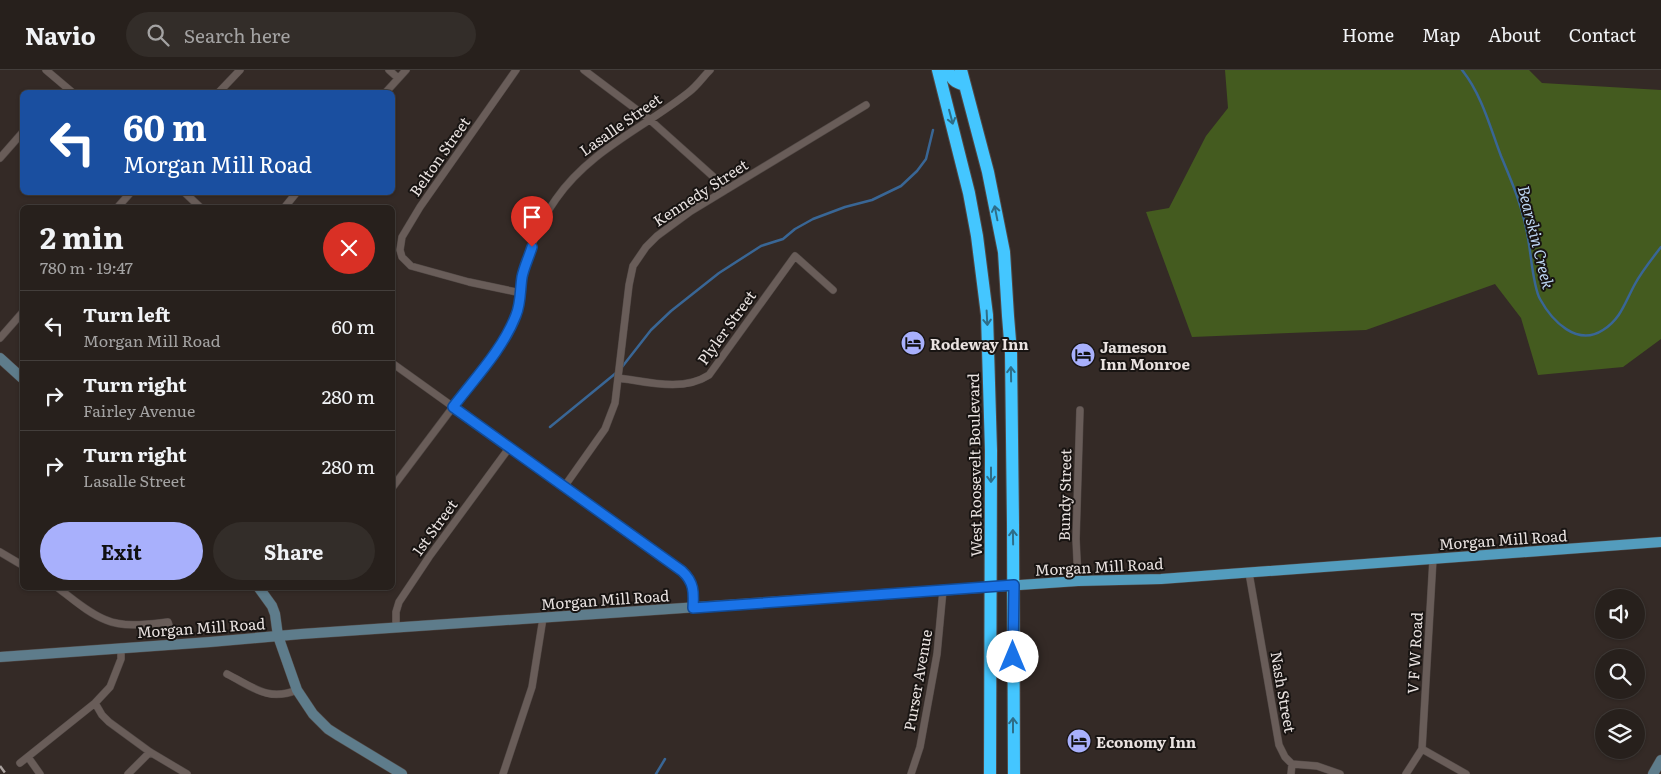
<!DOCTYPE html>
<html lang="en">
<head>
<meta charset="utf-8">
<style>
	body { margin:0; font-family:Literata,serif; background:#332d29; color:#f1f3f6; height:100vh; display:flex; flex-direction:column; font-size:19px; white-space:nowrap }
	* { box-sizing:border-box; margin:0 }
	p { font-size:16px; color:#a4a3a3 }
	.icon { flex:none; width:28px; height:28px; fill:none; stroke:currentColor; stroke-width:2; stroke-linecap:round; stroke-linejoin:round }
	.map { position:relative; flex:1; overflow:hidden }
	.sheet { position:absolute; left:20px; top:135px; width:375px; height:385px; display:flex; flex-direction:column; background:#27201c; border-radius:8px; box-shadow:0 1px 4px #0004,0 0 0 1px #433e3b }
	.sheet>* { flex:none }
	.banner { position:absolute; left:20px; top:20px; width:375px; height:105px; border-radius:8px; box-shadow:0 1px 4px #0004,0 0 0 1px #433e3b; background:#1a4fa0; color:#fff; overflow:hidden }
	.controls { position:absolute; left:1595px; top:519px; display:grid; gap:10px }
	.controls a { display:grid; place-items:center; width:50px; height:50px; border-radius:50%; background:#27201c; box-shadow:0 1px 4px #0004,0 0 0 1px #433e3b; font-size:25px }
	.pin { position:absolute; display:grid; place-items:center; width:42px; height:42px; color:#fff; margin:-51px -21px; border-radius:50% 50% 50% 0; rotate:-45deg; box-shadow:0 0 5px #0007 }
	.pin .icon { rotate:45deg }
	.me { position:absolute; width:55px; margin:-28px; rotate:0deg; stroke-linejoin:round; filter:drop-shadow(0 0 4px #0008) }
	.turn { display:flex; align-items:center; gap:18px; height:105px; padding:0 20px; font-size:22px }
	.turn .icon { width:65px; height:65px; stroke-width:2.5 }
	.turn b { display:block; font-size:35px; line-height:42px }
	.round { display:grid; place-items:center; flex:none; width:52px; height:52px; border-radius:26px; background:#332d29 }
	.headline { display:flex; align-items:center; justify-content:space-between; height:85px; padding:0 20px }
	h1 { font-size:30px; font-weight:700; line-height:38px }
	.cta { display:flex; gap:10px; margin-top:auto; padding:10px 20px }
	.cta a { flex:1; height:58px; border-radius:30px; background:#a8b0fc; color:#111; font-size:20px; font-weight:700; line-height:58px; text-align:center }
	.cta a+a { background:#332d29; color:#f1f3f6 }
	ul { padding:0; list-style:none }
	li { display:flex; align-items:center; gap:15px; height:70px; padding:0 20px; border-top:1px solid #433e3b }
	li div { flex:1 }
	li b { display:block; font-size:19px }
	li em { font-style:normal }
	header { display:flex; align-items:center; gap:30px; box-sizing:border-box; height:70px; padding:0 25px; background:#27201c; border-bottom:1px solid #433e3b }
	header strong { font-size:24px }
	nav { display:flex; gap:28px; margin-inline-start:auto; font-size:18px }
	.search { width:350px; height:45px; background:#332d29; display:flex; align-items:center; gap:12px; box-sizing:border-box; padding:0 18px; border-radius:28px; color:#a4a3a3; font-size:19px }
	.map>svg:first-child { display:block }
	.forest { fill:#445b1f }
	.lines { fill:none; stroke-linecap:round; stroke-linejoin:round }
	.stream { stroke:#396695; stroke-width:2.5 }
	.street-casing { stroke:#514845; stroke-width:8 }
	.secondary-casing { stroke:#514845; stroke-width:11 }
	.primary-casing { stroke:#514845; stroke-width:11 }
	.highway-casing { stroke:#514845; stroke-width:14 }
	.street { stroke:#695d59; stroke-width:7 }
	.secondary { stroke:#5e7c8b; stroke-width:10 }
	.primary { stroke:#539cbd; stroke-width:10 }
	.highway { stroke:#44c6ff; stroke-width:12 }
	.rail { stroke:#aaa29f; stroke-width:2.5; stroke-dasharray:8 4; stroke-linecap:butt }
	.oneway { stroke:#2e6d88 }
	.route-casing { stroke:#114b97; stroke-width:12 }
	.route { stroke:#1a73e8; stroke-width:9 }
	.labels { text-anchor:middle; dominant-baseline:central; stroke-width:4; stroke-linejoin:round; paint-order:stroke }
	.street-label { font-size:15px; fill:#e9e2e0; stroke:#181412 }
	.poi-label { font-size:15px; font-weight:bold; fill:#e9e2e0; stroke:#181412; text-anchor:start }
	.water-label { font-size:16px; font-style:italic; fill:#bdd6f3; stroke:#181412 }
</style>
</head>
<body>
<header>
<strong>Navio</strong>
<div class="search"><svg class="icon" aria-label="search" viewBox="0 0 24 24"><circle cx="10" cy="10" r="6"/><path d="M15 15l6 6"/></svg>Search here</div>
<nav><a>Home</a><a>Map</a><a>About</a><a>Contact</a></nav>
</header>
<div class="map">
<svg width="1661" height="704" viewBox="0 0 1661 704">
	<rect width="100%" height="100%" fill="#342a26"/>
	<path class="forest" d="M 1225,0 L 1529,0 L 1542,13 L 1661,20 L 1661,269 L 1623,297 L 1538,305 L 1521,248 L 1495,214 L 1366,260 L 1192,267 L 1146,142 L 1169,138 L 1206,66 L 1228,38 Z"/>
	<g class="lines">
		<path class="stream" d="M 1462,0 C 1482,25 1490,57 1501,86 C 1511,110 1521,133 1526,158 C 1531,177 1532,215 1540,229 C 1552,251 1577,277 1603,260 C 1621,249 1625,232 1635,214 C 1642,201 1652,189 1661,177
			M 622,297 L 651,260 L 671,241 L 719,203 L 761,176 L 783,169 L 795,159 L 813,149 L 845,137 L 872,130 L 901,116 L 917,101 L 926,89 L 933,60
			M 550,357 L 616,303
			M 656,704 L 665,689"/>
		<defs>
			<path id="street" d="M 46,0 L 72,22
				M 389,0 L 398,8
				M 516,0 L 420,137 L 402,167 L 400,180 L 402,187 L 411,196 L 469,212 L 521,223
				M 584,0 L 649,49 L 727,119
				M 219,22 L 240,0
				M 386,22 L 406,0
				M 0,88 L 22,63
				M 184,122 L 201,138
				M 117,138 L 131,122
				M 284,138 L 297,122
				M 0,268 L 22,243
				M 392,293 L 682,501 C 694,512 694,522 693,537
				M 619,308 C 648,312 683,322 709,305 L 795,186 L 833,220
				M 564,417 L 605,359 L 615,333 L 629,215 L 633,196 L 646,177 L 657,166 L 691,141 L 866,35
				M 392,418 L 496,280 C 504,268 512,256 517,243 C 521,231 520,218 523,205 C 528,180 541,150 556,129 C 590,80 644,58 689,22 C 697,16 703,7 710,0
				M 0,482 L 22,495
				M 1249,503 L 1279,675 L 1285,687 L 1292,694 L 1317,696 L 1340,704
				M 1078,511 L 1076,469 L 1080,340
				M 58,518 C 73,529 88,543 106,550 C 124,558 149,554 168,552 L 175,574
				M 396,558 L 396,542 L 399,532 L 429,487 L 509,378
				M 227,604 C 253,617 268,632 297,620
				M 95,633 L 102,645 L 109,652 L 150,682 L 187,704
				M 1422,679 L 1466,704
				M 28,687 L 40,704
				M 20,693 L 95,633 L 110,617 L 121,589 L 121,577
				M 128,704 L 150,682
				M 503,704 L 532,617 L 543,548
				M 911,704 L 920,677 L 937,584 L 943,520
				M 1291,704 L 1292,694
				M 1406,704 L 1422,679 L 1433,489"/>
			<path id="secondary" d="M 0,288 L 22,308
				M 259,518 L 272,536 L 275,544 L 278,566 L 297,620 L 313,644 L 328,659 L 339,666 L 402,704
				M 0,587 L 210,572 L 301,564 L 991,517
				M 1653,704 L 1661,690"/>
			<path id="primary" d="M 991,517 L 1078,511 L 1161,509 L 1661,472"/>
			<path id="highway" d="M 938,0 L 969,123 L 977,166 L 987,245 L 991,381 L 990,704
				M 948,0 C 952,10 955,12 965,15
				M 961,0 L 988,102 L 1004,182 L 1008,246 L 1011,283 L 1013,454 L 1014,704"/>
		</defs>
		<use href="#street" class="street-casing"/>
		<use href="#secondary" class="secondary-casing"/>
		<use href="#primary" class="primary-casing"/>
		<use href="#highway" class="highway-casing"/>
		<use href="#street" class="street"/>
		<use href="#secondary" class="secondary"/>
		<use href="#primary" class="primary"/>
		<use href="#highway" class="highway"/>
		<path class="rail" d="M 0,696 L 6,704"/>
	</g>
	<defs><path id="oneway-shaft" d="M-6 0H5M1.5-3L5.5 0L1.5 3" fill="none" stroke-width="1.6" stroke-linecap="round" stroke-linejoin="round" transform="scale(1.25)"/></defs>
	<g class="oneway">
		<use href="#oneway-shaft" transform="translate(951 47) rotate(75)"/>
		<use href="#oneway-shaft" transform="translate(996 143) rotate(-101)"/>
		<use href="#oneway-shaft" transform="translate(987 248) rotate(87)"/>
		<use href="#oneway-shaft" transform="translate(1011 304) rotate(-91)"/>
		<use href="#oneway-shaft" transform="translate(991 405) rotate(90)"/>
		<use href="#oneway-shaft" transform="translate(1013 467) rotate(-91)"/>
		<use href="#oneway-shaft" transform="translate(1013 655) rotate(-90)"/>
	</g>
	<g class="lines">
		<defs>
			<path id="route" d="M 532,177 C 529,187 524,197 522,207 C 520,220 521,233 516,245 C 503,279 475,308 453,337 L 682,501 C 694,512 694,522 693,538 L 1014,515 L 1013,587"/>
		</defs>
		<use href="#route" class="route-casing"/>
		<use href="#route" class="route"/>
	</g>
	<defs>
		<symbol id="hotel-disc" viewBox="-11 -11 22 22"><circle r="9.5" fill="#a8b0fc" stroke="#181412"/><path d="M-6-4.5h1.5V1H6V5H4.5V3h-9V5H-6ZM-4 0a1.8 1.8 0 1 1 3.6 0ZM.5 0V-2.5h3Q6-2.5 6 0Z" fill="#111"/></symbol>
	</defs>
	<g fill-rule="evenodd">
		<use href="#hotel-disc" x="899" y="259" width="28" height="28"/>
		<use href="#hotel-disc" x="1069" y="271" width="28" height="28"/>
		<use href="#hotel-disc" x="1065" y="657" width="28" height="28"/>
	</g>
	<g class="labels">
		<g class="street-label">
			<text transform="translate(620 54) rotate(-35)">Lasalle Street</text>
			<text transform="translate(439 86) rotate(-55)">Belton Street</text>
			<text transform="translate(700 122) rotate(-33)">Kennedy Street</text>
			<text transform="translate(726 257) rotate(-54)">Plyler Street</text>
			<text transform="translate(974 395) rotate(-91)">West Roosevelt Boulevard</text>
			<text transform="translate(1064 425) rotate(-89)">Bundy Street</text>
			<text transform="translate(434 457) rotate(-54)">1st Street</text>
			<text transform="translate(1503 469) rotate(-4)">Morgan Mill Road</text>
			<text transform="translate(1099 496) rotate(-3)">Morgan Mill Road</text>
			<text transform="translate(605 529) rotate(-4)">Morgan Mill Road</text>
			<text transform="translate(201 557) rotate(-4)">Morgan Mill Road</text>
			<text transform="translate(1414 583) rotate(-87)">V F W Road</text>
			<text transform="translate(917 610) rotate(-80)">Purser Avenue</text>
			<text transform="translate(1284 622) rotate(80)">Nash Street</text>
		</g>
		<g class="poi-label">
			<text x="930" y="273">Rodeway Inn</text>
			<text x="1100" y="276">Jameson<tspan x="1100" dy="17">Inn Monroe</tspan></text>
			<text x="1096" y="671">Economy Inn</text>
		</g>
		<g class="water-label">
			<text transform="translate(1537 167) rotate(76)">Bearskin Creek</text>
		</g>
	</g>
</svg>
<div class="controls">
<a><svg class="icon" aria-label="sound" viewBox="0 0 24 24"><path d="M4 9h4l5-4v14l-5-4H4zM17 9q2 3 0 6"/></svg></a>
<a><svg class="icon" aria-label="search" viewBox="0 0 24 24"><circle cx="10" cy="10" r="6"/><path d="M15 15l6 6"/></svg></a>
<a><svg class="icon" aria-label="layers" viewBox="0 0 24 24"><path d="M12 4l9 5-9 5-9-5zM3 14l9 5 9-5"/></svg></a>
</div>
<div class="pin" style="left:532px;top:177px;background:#d93025"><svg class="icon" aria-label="arrive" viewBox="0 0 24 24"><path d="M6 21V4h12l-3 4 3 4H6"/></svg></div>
<svg class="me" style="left:1013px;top:587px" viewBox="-20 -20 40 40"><circle r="19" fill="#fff"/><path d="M0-13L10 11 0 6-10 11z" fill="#1a73e8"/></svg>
<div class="banner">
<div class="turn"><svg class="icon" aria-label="left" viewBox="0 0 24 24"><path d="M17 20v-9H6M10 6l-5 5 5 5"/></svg><div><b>60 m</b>Morgan Mill Road</div></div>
</div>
<section class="sheet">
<div class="headline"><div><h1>2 min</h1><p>780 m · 19:47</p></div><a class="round" style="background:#d93025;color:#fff"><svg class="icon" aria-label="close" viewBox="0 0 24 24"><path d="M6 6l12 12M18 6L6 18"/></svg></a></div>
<ul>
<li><svg class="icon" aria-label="left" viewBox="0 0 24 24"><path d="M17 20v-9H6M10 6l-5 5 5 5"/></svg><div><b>Turn left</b><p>Morgan Mill Road</p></div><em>60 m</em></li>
<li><svg class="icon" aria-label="right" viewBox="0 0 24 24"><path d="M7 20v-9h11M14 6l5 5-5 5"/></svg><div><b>Turn right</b><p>Fairley Avenue</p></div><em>280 m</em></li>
<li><svg class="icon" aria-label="right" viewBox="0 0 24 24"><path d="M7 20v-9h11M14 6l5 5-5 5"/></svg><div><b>Turn right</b><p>Lasalle Street</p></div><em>280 m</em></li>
</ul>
<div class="cta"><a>Exit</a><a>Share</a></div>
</section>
</div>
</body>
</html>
